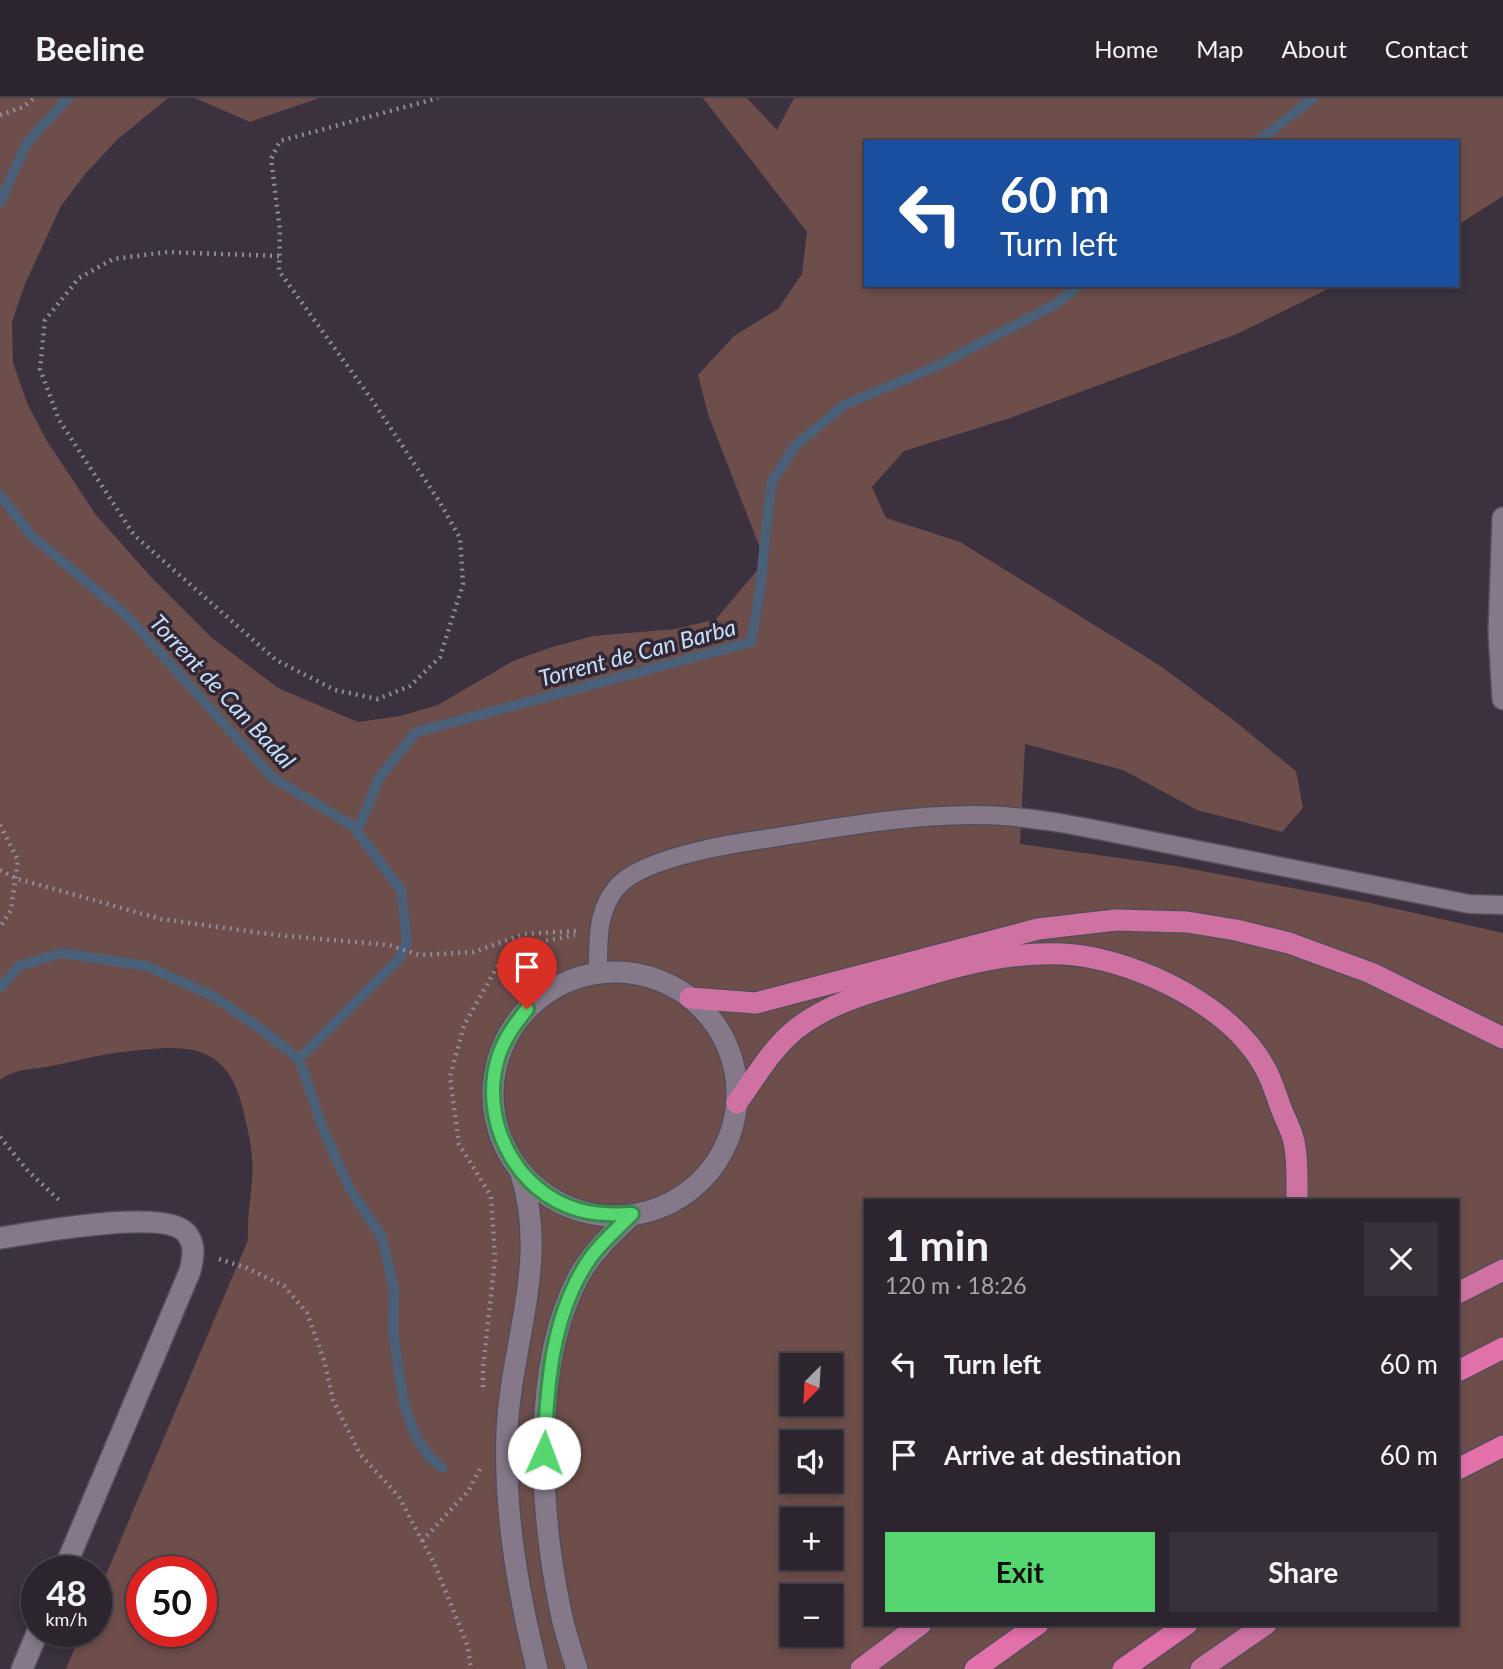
<!DOCTYPE html>
<html lang="en">
<head>
<meta charset="utf-8">
<style>
	body { margin:0; font-family:Lato,sans-serif; background:#38313b; color:#f1f3f6; height:100vh; display:flex; flex-direction:column; font-size:26px; white-space:nowrap }
	* { box-sizing:border-box; margin:0 }
	p { font-size:23px; color:#a6a5aa }
	.icon { flex:none; width:38px; height:38px; fill:none; stroke:currentColor; stroke-width:2; stroke-linecap:round; stroke-linejoin:round }
	.map { position:relative; flex:1; overflow:hidden }
	.side { position:absolute; left:864px; top:1101px; width:595px; height:427px; display:flex; flex-direction:column; background:#2c252f; border-radius:0px; box-shadow:0 4px 10px #0003,0 0 0 2px #48424b }
	.side>* { flex:none }
	.hud { position:absolute; left:864px; top:42px; width:595px; height:147px; border-radius:0px; box-shadow:0 4px 10px #0003,0 0 0 2px #48424b; background:#1a4fa0; color:#fff; overflow:hidden }
	.needle { width:46px; rotate:204deg }
	.tools { position:absolute; left:780px; top:1255px; display:grid; gap:14px }
	.tools a { display:grid; place-items:center; width:63px; height:63px; border-radius:0px; background:#2c252f; box-shadow:0 4px 10px #0003,0 0 0 2px #48424b; font-size:35px }
	.speed { position:absolute; left:21px; top:1458px; display:flex; gap:14px; font-size:35px; font-weight:700; text-align:center }
	.speed>* { display:grid; place-content:center; width:91px; height:91px; border-radius:50%; background:#2c252f; box-shadow:0 4px 10px #0003,0 0 0 2px #48424b; line-height:1 }
	.speed small { font-size:18px; font-weight:400 }
	.speed .limit { border:10px solid #d22; background:#fff; color:#111 }
	.pin { position:absolute; display:grid; place-items:center; width:60px; height:60px; color:#fff; margin:-72px -30px; border-radius:50% 50% 50% 0; rotate:-45deg; box-shadow:0 0 7px #0007 }
	.pin .icon { rotate:45deg }
	.me { position:absolute; width:77px; margin:-38px; rotate:2deg; stroke-linejoin:round; filter:drop-shadow(0 0 5px #0008) }
	.turn { display:flex; align-items:center; gap:24px; height:147px; padding:0 21px; font-size:32px }
	.turn .icon { width:91px; height:91px; stroke-width:2.5 }
	.turn b { display:block; font-size:49px; line-height:60px }
	.round { display:grid; place-items:center; flex:none; width:74px; height:74px; border-radius:0px; background:#38313b }
	.summary { display:flex; align-items:center; justify-content:space-between; height:119px; padding:0 21px }
	h1 { font-size:42px; font-weight:700; line-height:52px }
	.primary-button { display:flex; gap:14px; margin-top:auto; padding:14px 21px }
	.primary-button a { flex:1; height:80px; border-radius:0px; background:#56d671; color:#111; font-size:28px; font-weight:700; line-height:80px; text-align:center }
	.primary-button a+a { background:#38313b; color:#f1f3f6 }
	ul { padding:0; list-style:none }
	li { display:flex; align-items:center; gap:21px; height:91px; padding:0 21px }
	li div { flex:1 }
	li b { display:block; font-size:26px }
	li em { font-style:normal }
	header { display:flex; align-items:center; gap:42px; box-sizing:border-box; height:98px; padding:0 35px; background:#2c252f; border-bottom:2px solid #48424b }
	header strong { font-size:33px }
	nav { display:flex; gap:38px; margin-inline-start:auto; font-size:24px }
	.map>svg:first-child { display:block }
	.green { fill:#6d4e4b; fill-rule:evenodd }
	.lines { fill:none; stroke-linecap:round; stroke-linejoin:round }
	.stream { stroke:#496078; stroke-width:10 }
	.service-casing { stroke:#554d59; stroke-width:21 }
	.minor-casing { stroke:#554d59; stroke-width:24 }
	.secondary-casing { stroke:#554d59; stroke-width:24 }
	.trunk-casing { stroke:#554d59; stroke-width:24 }
	.motorway-casing { stroke:#554d59; stroke-width:24 }
	.path { stroke:#928a96; stroke-width:4.5; stroke-dasharray:2 5; stroke-linecap:butt }
	.service { stroke:#847889; stroke-width:18 }
	.minor { stroke:#847889; stroke-width:21 }
	.secondary { stroke:#847889; stroke-width:21 }
	.trunk { stroke:#cf72a2; stroke-width:21 }
	.motorway { stroke:#e270a9; stroke-width:21 }
	.route-casing { stroke:#388b49; stroke-width:18 }
	.route { stroke:#56d671; stroke-width:12 }
	.labels { text-anchor:middle; dominant-baseline:central; stroke-width:7; stroke-linejoin:round; paint-order:stroke }
	.water-label { font-size:23px; font-style:italic; fill:#c6e0fb; stroke:#312735 }
</style>
</head>
<body>
<header>
<strong>Beeline</strong>
<nav><a>Home</a><a>Map</a><a>About</a><a>Contact</a></nav>
</header>
<div class="map">
<svg width="1503" height="1571" viewBox="0 0 1503 1571">
	<rect width="100%" height="100%" fill="#3b313f"/>
	<path class="green" d="M 0,0 L 168,0 L 118,41 L 86,75 L 61,108 L 25,186 L 12,224 L 13,265 L 28,307 L 47,343 L 96,417 L 152,480 L 212,540 L 278,590 L 358,624 L 400,618 L 438,607 L 513,563 L 552,549 L 593,538 L 676,531 L 716,521 L 765,463 L 708,316 L 698,277 L 734,238 L 778,211 L 802,176 L 807,134 L 703,0 L 747,0 L 777,32 L 794,0 L 1503,0 L 1503,98 L 1458,127 L 1458,44 L 866,44 L 866,187 L 1336,187 L 1237,236 L 1010,320 L 904,353 L 872,389 L 886,420 L 960,444 L 1159,567 L 1232,621 L 1296,673 L 1303,710 L 1282,734 L 1197,712 L 1123,672 L 1025,646 L 1020,746 L 1176,768 L 1366,804 L 1503,835 L 1503,1571 L 66,1571 L 82,1533 L 96,1533 L 96,1500 L 248,1142 C 247,1122 250,1103 252,1083 C 254,1061 250,1041 245,1020 C 229,938 183,947 114,955 C 93,958 72,964 51,968 C 32,972 16,970 0,982 ZM 866,1102 L 1458,1102 L 1458,1526 L 866,1526 ZM 793,1267 L 831,1267 L 831,1306 L 793,1306 ZM 793,1344 L 831,1344 L 831,1382 L 793,1382 ZM 793,1421 L 831,1421 L 831,1460 L 793,1460 ZM 142,1474 L 201,1474 L 201,1533 L 142,1533 ZM 793,1498 L 831,1498 L 831,1536 L 793,1536 Z
		M 195,0 L 319,0 L 250,24 Z"/>
	<g class="lines">
		<path class="stream" d="M 1257,44 L 1313,0
			M 0,105 L 26,46 L 68,0
			M 0,397 L 32,438 L 127,518 L 273,680 L 353,728 L 401,792 L 407,844 L 399,861 L 299,961
			M 357,734 L 379,680 L 416,634 L 751,544 L 760,492 L 771,385 L 795,348 L 844,307 L 937,268 L 1056,206 L 1080,187
			M 0,890 L 19,868 L 61,855 L 147,868 L 213,898 L 261,931 L 299,961
			M 299,961 L 323,1031 L 351,1093 L 382,1139 L 394,1191 L 393,1235 L 404,1306 L 417,1341 L 429,1358 L 442,1370"/>
		<defs>
			<path id="service" d="M 598,875 C 598,844 596,810 620,786 C 647,760 727,746 765,741 C 834,730 904,717 975,717 C 1039,717 1105,734 1168,746 C 1269,766 1369,786 1469,806 L 1503,807"/>
			<path id="minor" d="M 1503,420 L 1499,533 L 1503,601
				M 0,1140 C 34,1135 167,1109 187,1136 C 196,1148 193,1160 190,1173 L 63,1474
				M 22,1571 L 38,1533"/>
			<path id="secondary" d="M493 996a122 122 0 1 1 244 0a122 122 0 1 1-244 0Z
				M 521,1076 C 549,1166 511,1243 507,1334 C 504,1415 518,1493 537,1571
				M 577,1571 C 571,1552 565,1534 561,1515 C 540,1416 530,1267 580,1176 C 594,1152 613,1135 632,1117"/>
			<path id="trunk" d="M 690,900 L 756,905 L 1038,831 L 1116,822 L 1187,824 L 1236,832 L 1289,845 L 1371,875 L 1503,940
				M 737,1005 C 755,980 772,950 796,931 C 829,905 869,895 908,883 C 960,866 1020,851 1075,857 C 1142,865 1232,909 1265,970 C 1272,982 1276,997 1281,1010 C 1285,1021 1292,1033 1294,1044 C 1298,1063 1297,1084 1297,1102
				M 1458,1195 L 1503,1172
				M 861,1571 L 921,1526
				M 1201,1571 L 1266,1526"/>
			<path id="motorway" d="M 1458,1273 L 1503,1250
				M 1458,1371 L 1503,1348
				M 975,1571 L 1038,1526
				M 1123,1571 L 1187,1526"/>
		</defs>
		<use href="#service" class="service-casing"/>
		<use href="#minor" class="minor-casing"/>
		<use href="#secondary" class="secondary-casing"/>
		<use href="#trunk" class="trunk-casing"/>
		<use href="#motorway" class="motorway-casing"/>
		<path class="path" d="M 0,17 L 23,9 L 34,0
			M 279,158 L 168,154 L 113,161 L 79,180 L 45,222 L 40,271 L 59,322 L 134,437 L 276,562 L 335,592 L 378,601 L 410,588 L 440,559 L 463,486 L 460,440 L 439,403 L 372,302 L 279,173 L 280,132 L 271,61 L 280,43 L 438,0
			M 0,727 L 18,762 L 11,812 L 0,829
			M 0,772 L 15,780 L 161,821 L 276,837 L 389,847 L 419,857 L 474,854 L 524,836 L 576,833
			M 0,1039 L 28,1073 L 60,1103
			M 219,1161 L 247,1170 L 284,1188 L 307,1215 L 324,1262 L 333,1302 L 360,1356 L 399,1399 L 434,1465 L 468,1549 L 471,1571
			M 483,1289 L 483,1270 L 495,1161 L 491,1098 L 459,1046 L 450,979 L 464,927 L 497,869 L 540,844 L 575,837
			M 422,1443 L 469,1392 L 480,1371"/>
		<use href="#service" class="service"/>
		<use href="#minor" class="minor"/>
		<use href="#secondary" class="secondary"/>
		<use href="#trunk" class="trunk"/>
		<use href="#motorway" class="motorway"/>
	</g>
	<g class="lines">
		<defs>
			<path id="route" d="M 527,911 C 516,925 505,939 499,957 C 478,1019 514,1094 579,1112 C 597,1117 614,1117 632,1116 C 618,1130 603,1143 591,1159 C 551,1215 547,1289 544,1355"/>
		</defs>
		<use href="#route" class="route-casing"/>
		<use href="#route" class="route"/>
	</g>
	<g class="labels">
		<g class="water-label">
			<text transform="translate(637 554) rotate(-15)">Torrent de Can Barba</text>
			<text transform="translate(223 593) rotate(47)">Torrent de Can Badal</text>
		</g>
	</g>
</svg>
<div class="tools">
<a><svg class="needle" viewBox="-14 -14 28 28"><path d="M0-13l5 13h-10z" fill="#e53935"/><path d="M0 13l5-13h-10z" fill="#a6a5aa"/></svg></a>
<a><svg class="icon" aria-label="sound" viewBox="0 0 24 24"><path d="M4 9h4l5-4v14l-5-4H4zM17 9q2 3 0 6"/></svg></a>
<a>+</a>
<a>−</a>
</div>
<div class="speed"><div>48<small>km/h</small></div><div class="limit">50</div></div>
<div class="pin" style="left:527px;top:911px;background:#d93025"><svg class="icon" aria-label="arrive" viewBox="0 0 24 24"><path d="M6 21V4h12l-3 4 3 4H6"/></svg></div>
<svg class="me" style="left:544px;top:1355px" viewBox="-20 -20 40 40"><circle r="19" fill="#fff"/><path d="M0-13L10 11 0 6-10 11z" fill="#56d671"/></svg>
<div class="hud">
<div class="turn"><svg class="icon" aria-label="left" viewBox="0 0 24 24"><path d="M17 20v-9H6M10 6l-5 5 5 5"/></svg><div><b>60 m</b>Turn left</div></div>
</div>
<section class="side">
<div class="summary"><div><h1>1 min</h1><p>120 m · 18:26</p></div><a class="round"><svg class="icon" aria-label="close" viewBox="0 0 24 24"><path d="M6 6l12 12M18 6L6 18"/></svg></a></div>
<ul>
<li><svg class="icon" aria-label="left" viewBox="0 0 24 24"><path d="M17 20v-9H6M10 6l-5 5 5 5"/></svg><div><b>Turn left</b></div><em>60 m</em></li>
<li><svg class="icon" aria-label="arrive" viewBox="0 0 24 24"><path d="M6 21V4h12l-3 4 3 4H6"/></svg><div><b>Arrive at destination</b></div><em>60 m</em></li>
</ul>
<div class="primary-button"><a>Exit</a><a>Share</a></div>
</section>
</div>
</body>
</html>
